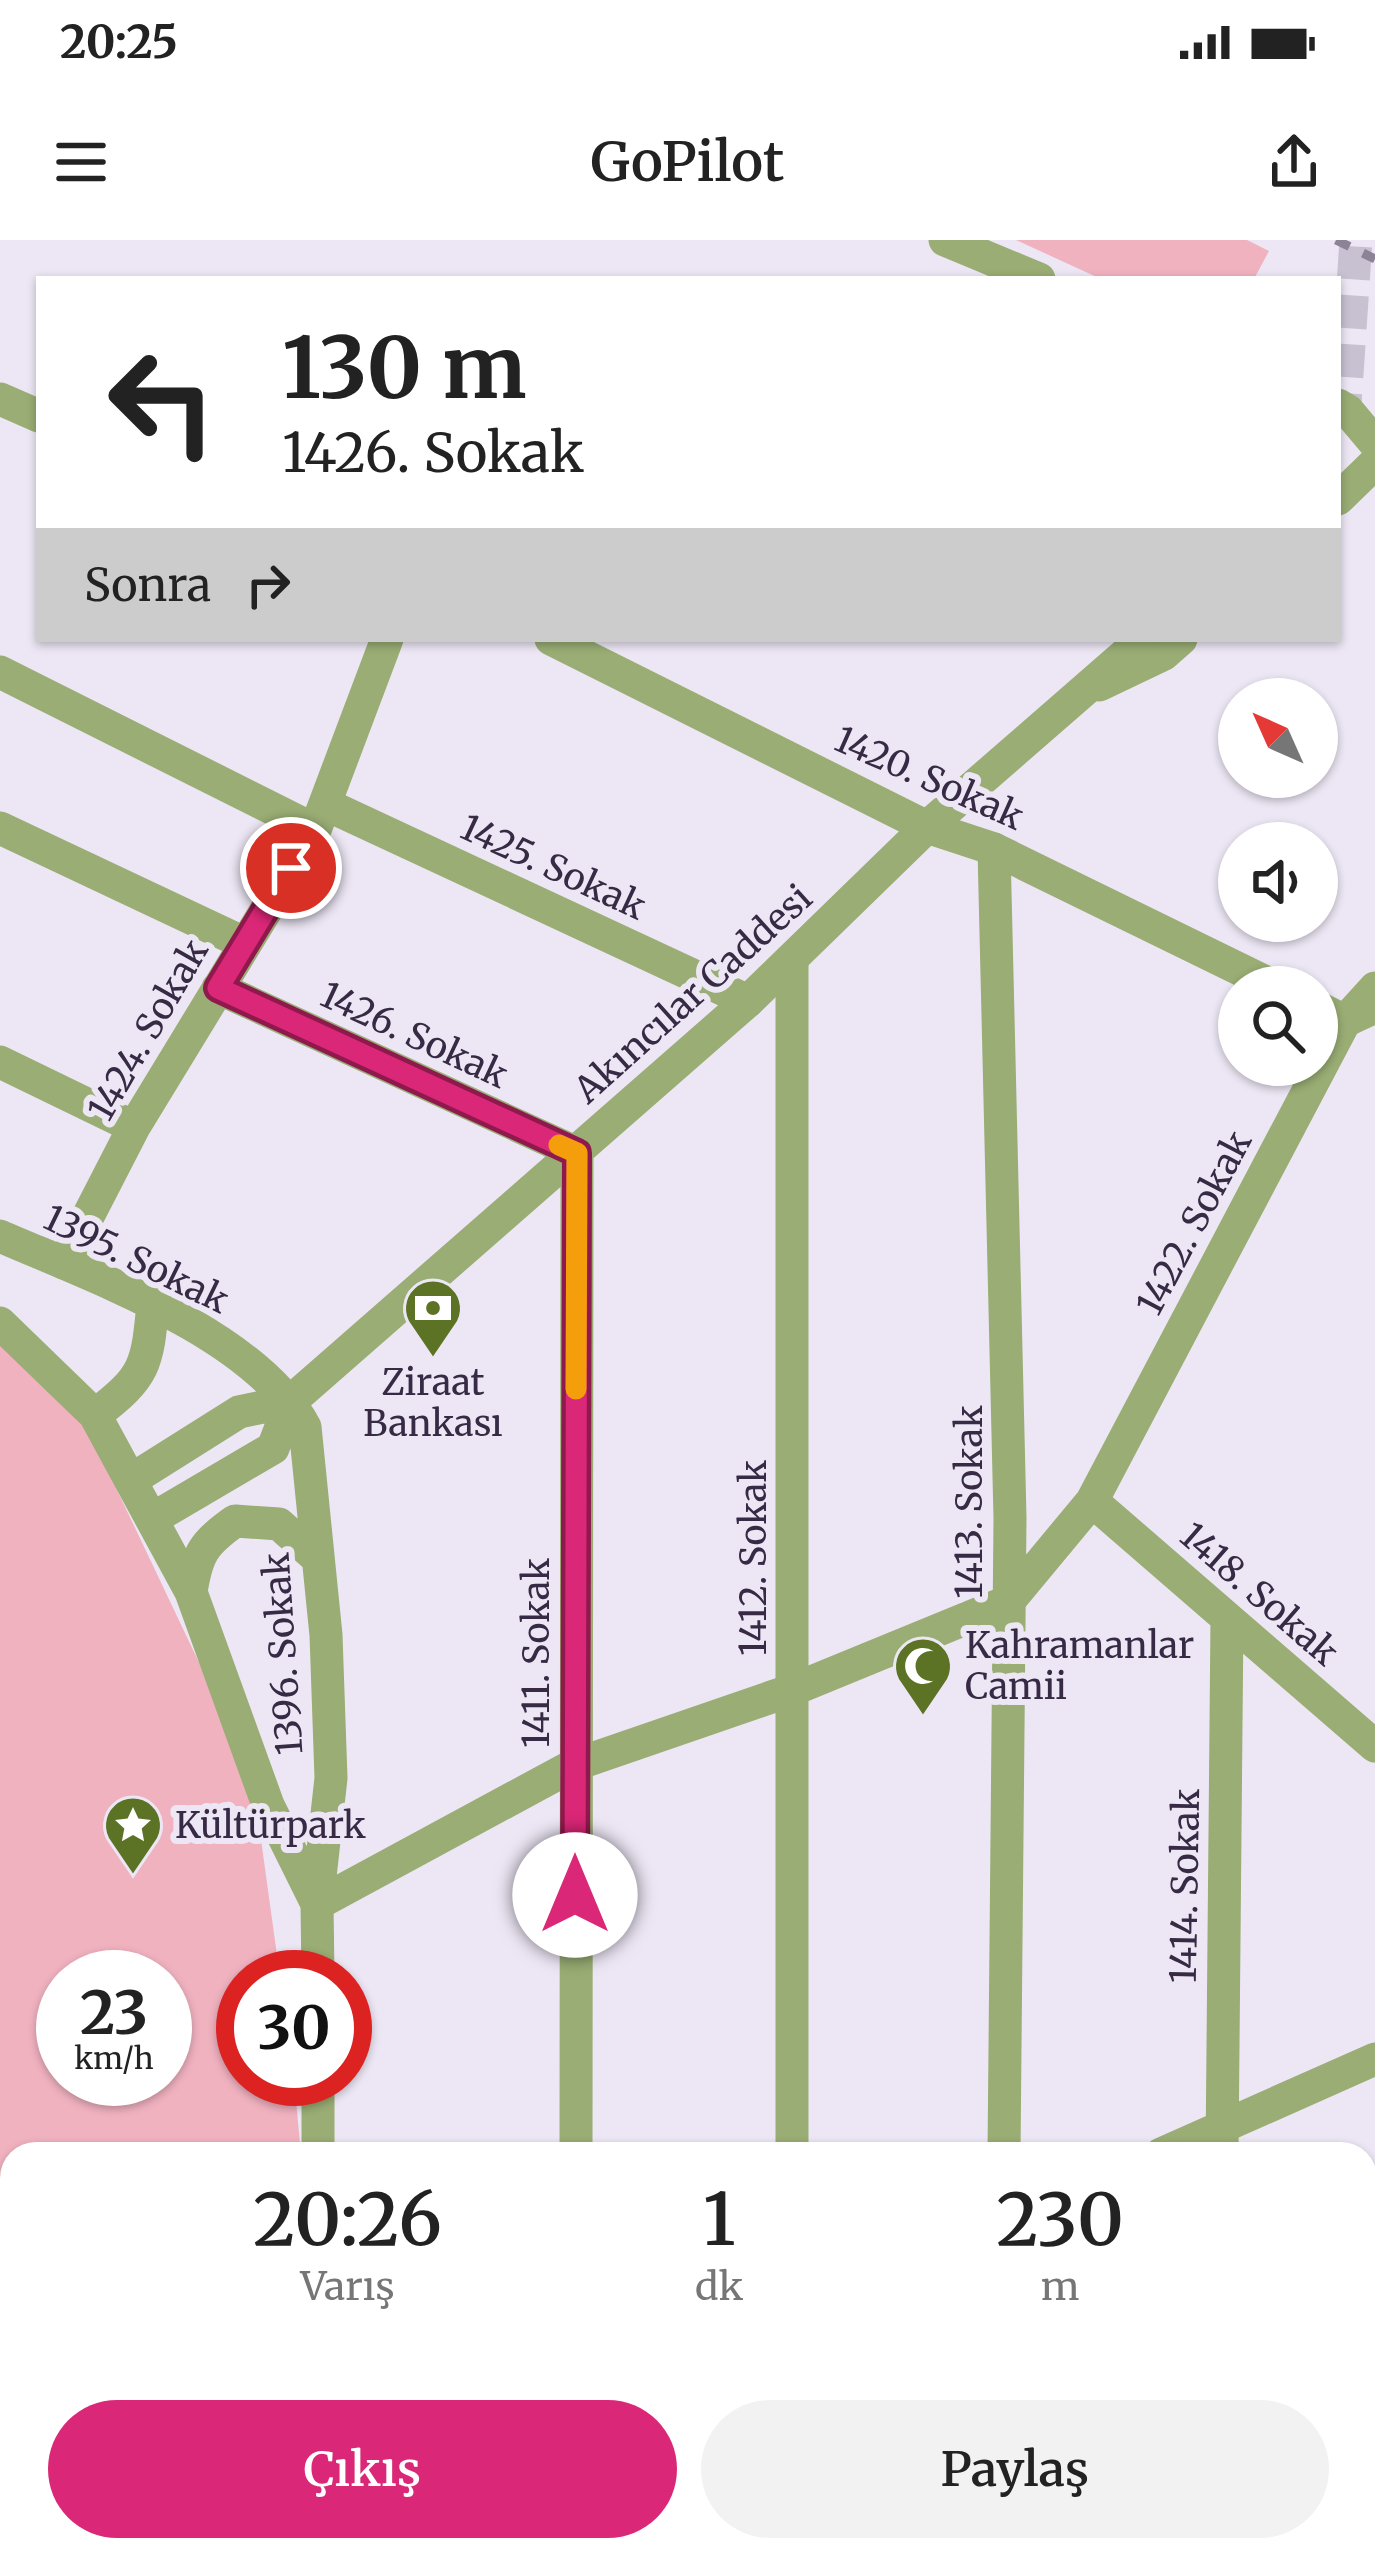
<!DOCTYPE html>
<html lang="tr">
<head>
<meta charset="utf-8">
<style>
	body { margin:0; font-family:Merriweather,serif; background:#f2f2f2; color:#222; height:100vh; display:flex; flex-direction:column; font-size:45px; white-space:nowrap }
	* { box-sizing:border-box; margin:0 }
	p { font-size:39px; color:#767676 }
	.icon { flex:none; width:66px; height:66px; fill:none; stroke:currentColor; stroke-width:2; stroke-linecap:round; stroke-linejoin:round }
	.map { position:relative; flex:1; overflow:hidden }
	.panel { position:absolute; left:0px; top:1902px; width:1377px; height:420px; display:flex; flex-direction:column; background:#fff; border-radius:36px 36px 0 0; box-shadow:0 3px 9px #0004 }
	.panel>* { flex:none }
	.banner { position:absolute; left:36px; top:36px; width:1305px; height:366px; border-radius:0px; box-shadow:0 3px 9px #0004; background:#fff; color:#222; overflow:hidden }
	.needle { width:78px; rotate:315deg }
	.buttons { position:absolute; left:1218px; top:438px; display:grid; gap:24px }
	.buttons a { display:grid; place-items:center; width:120px; height:120px; border-radius:50%; background:#fff; box-shadow:0 3px 9px #0004; font-size:60px }
	.speed { position:absolute; left:36px; top:1710px; display:flex; gap:24px; font-size:60px; font-weight:700; text-align:center }
	.speed>* { display:grid; place-content:center; width:156px; height:156px; border-radius:50%; background:#fff; box-shadow:0 3px 9px #0004; line-height:1 }
	.speed small { font-size:30px; font-weight:400 }
	.speed .limit { border:18px solid #d22; background:#fff; color:#111 }
	.pin { position:absolute; display:grid; place-items:center; width:102px; height:102px; color:#fff; margin:-51px; border:6px solid #fff; border-radius:50%; box-shadow:0 3px 12px #0007 }
	.me { position:absolute; width:132px; margin:-66px; rotate:0deg; stroke-linejoin:round; filter:drop-shadow(0 0 9px #0008) }
	.turn { display:flex; align-items:center; gap:42px; height:252px; padding:0 48px; font-size:54px }
	.turn .icon { width:156px; height:156px; stroke-width:2.5 }
	.turn b { display:block; font-size:84px; line-height:102px }
	.then { display:flex; align-items:center; height:114px; padding:0 48px; background:#0003; gap:24px; font-size:45px }
	.eta { display:flex; justify-content:space-evenly; align-items:center; height:204px; text-align:center }
	.eta b { font-size:72px; font-weight:600; line-height:84px }
	.action { display:flex; gap:24px; margin-top:auto; padding:24px 48px }
	.action a { flex:1; height:138px; border-radius:72px; background:#db2777; color:#fff; font-size:48px; font-weight:600; line-height:138px; text-align:center }
	.action a+a { background:#f2f2f2; color:#222 }
	.status { display:flex; justify-content:space-between; align-items:center; height:84px; padding:0 60px; background:#fff; direction:ltr }
	.status svg { height:33px; fill:currentColor }
	header { display:flex; justify-content:space-between; align-items:center; height:156px; padding:0 48px; background:#fff; font-size:54px; font-weight:600 }
	.map>svg:first-child { display:block }
	.green { fill:#f1b2c0; fill-rule:evenodd }
	.lines { fill:none; stroke-linecap:round; stroke-linejoin:round }
	.tertiary-tunnel { stroke:#c8c1d2; stroke-width:33; stroke-dasharray:33 16; stroke-linecap:butt }
	.minor { stroke:#99ad74; stroke-width:33 }
	.tertiary { stroke:#99ad74; stroke-width:33 }
	.rail { stroke:#8c8397; stroke-width:9; stroke-dasharray:15 15; stroke-linecap:butt }
	.route-casing { stroke:#8e194d; stroke-width:30 }
	.route { stroke:#db2777; stroke-width:21 }
	.slow { stroke:#f59e0b; stroke-width:21 }
	.labels { text-anchor:middle; dominant-baseline:central; stroke-width:12; stroke-linejoin:round; paint-order:stroke }
	.street-label { font-size:36px; fill:#362a44; stroke:#ede7f5 }
	.poi-label { font-size:36px; fill:#362a44; stroke:#ede7f5; text-anchor:start }
</style>
</head>
<body>
<div class="status"><b>20:25</b><svg viewBox="0 0 49 12"><path d="M0 12V9h3v3zM5 12V6h3v6zM10 12V3h3v9zM15 12V0h3v12zM26 1h20v11H26zM47 4h2v5h-2z"/></svg></div>
<header><svg class="icon" aria-label="menu" viewBox="0 0 24 24"><path d="M4 6h16M4 12h16M4 18h16"/></svg>GoPilot<svg class="icon" aria-label="share" viewBox="0 0 24 24"><path d="M12 15V3M7 8l5-5 5 5M5 13v7h14v-7"/></svg></header>
<div class="map">
<svg width="1375" height="2322" viewBox="0 0 1375 2322">
	<rect width="100%" height="100%" fill="#ede7f5"/>
	<path class="green" d="M 1016,0 L 1247,0 L 1269,11 L 1254,39 L 1101,39 Z
		M 0,1103 L 90,1193 L 252,1534 L 280,1737 L 243,1737 L 243,1839 L 294,1839 L 301,1914 L 12,1914 L 12,2310 L 310,2310 L 310,2322 L 0,2322 ZM 63,1737 L 165,1737 L 165,1839 L 63,1839 Z"/>
	<g class="lines">
		<path class="tertiary-tunnel" d="M 1338,185 L 1345,164 L 1356,0"/>
		<path class="minor" d="M 945,0 L 1039,39
			M 0,159 L 39,176
			M 1338,165 L 1348,171 L 1375,203
			M 1338,259 L 1375,223
			M 551,399 L 927,587
			M 0,432 L 315,590
			M 1099,445 L 1164,414 L 1181,399
			M 325,564 L 748,761
			M 0,588 L 244,703
			M 994,609 L 1010,1278 L 1004,1914
			M 792,721 L 792,1914
			M 218,748 L 577,913 L 576,1914
			M 0,822 L 134,887
			M 64,1023 L 134,887 L 315,590 L 387,399
			M 1092,1261 L 1375,1506
			M 317,1664 L 574,1525 L 792,1450 L 1009,1361 L 1092,1261 L 1345,781 L 1375,748
			M 1222,1914 L 1227,1378
			M 581,2310 L 581,2322
			M 799,2310 L 799,2322
			M 1008,2310 L 1008,2322
			M 1221,2322 L 1221,2310"/>
		<path class="tertiary" d="M 927,587 L 994,609 L 1276,747
			M 1317,767 L 1345,781 L 1375,767
			M 0,996 C 94,1037 255,1094 305,1187 L 326,1395 L 331,1538 L 317,1664 L 318,1737
			M 0,1083 L 95,1175 L 191,1352 L 268,1565 L 316,1662
			M 95,1175 C 146,1136 147,1126 153,1064
			M 131,1240 L 239,1172 L 291,1161
			M 152,1279 L 273,1208 L 291,1161 L 748,761 L 927,587 L 1143,399
			M 191,1352 C 197,1313 204,1303 235,1281 L 279,1284 L 316,1317
			M 318,1839 L 318,1914
			M 1161,1914 L 1375,1819
			M 320,2310 L 321,2322"/>
		<path class="rail" d="M 1336,0 L 1375,19"/>
	</g>
	<g class="lines">
		<defs>
			<path id="route" d="M 291,628 L 218,748 L 577,913 L 575,1655"/>
		</defs>
		<use href="#route" class="route-casing"/>
		<use href="#route" class="route"/>
		<path class="slow" d="M 559,905 L 577,913 L 576,1149"/>
	</g>
	<defs>
		<symbol id="bank-pin" viewBox="-11 -11 22 30"><path d="M0 17L-7.5 6A9.5 9.5 0 1 1 7.5 6Z" fill="#5c7325" stroke="#ede7f5"/><path d="M-6-4H6V4H-6ZM0-2.3a2.3 2.3 0 1 0 0 4.6a2.3 2.3 0 1 0 0-4.6Z" fill="#fff"/></symbol>
		<symbol id="mosque-pin" viewBox="-11 -11 22 30"><path d="M0 17L-7.5 6A9.5 9.5 0 1 1 7.5 6Z" fill="#5c7325" stroke="#ede7f5"/><path d="M3.5-4.9A6 6 0 1 0 3.5 4.9A5 5 0 1 1 3.5-4.9Z" fill="#fff"/></symbol>
		<symbol id="sight-pin" viewBox="-11 -11 22 30"><path d="M0 17L-7.5 6A9.5 9.5 0 1 1 7.5 6Z" fill="#5c7325" stroke="#ede7f5"/><path d="M0-6L1.8-2.2L6-1.7L2.9 1.2L3.7 5.4L0 3.3L-3.7 5.4L-2.9 1.2L-6-1.7L-1.8-2.2Z" fill="#fff"/></symbol>
	</defs>
	<g fill-rule="evenodd">
		<use href="#bank-pin" x="400" y="1035" width="66" height="90"/>
		<use href="#mosque-pin" x="890" y="1393" width="66" height="90"/>
		<use href="#sight-pin" x="100" y="1552" width="66" height="90"/>
	</g>
	<g class="labels">
		<g class="street-label">
			<text transform="translate(929 538) rotate(24)">1420. Sokak</text>
			<text transform="translate(553 627) rotate(25)">1425. Sokak</text>
			<text transform="translate(693 754) rotate(-42)">Akıncılar Caddesi</text>
			<text transform="translate(148 790) rotate(-60)">1424. Sokak</text>
			<text transform="translate(414 795) rotate(25)">1426. Sokak</text>
			<text transform="translate(1194 983) rotate(-62)">1422. Sokak</text>
			<text transform="translate(136 1019) rotate(26)">1395. Sokak</text>
			<text transform="translate(969 1262) rotate(-90)">1413. Sokak</text>
			<text transform="translate(753 1318) rotate(-90)">1412. Sokak</text>
			<text transform="translate(1259 1354) rotate(41)">1418. Sokak</text>
			<text transform="translate(536 1413) rotate(-90)">1411. Sokak</text>
			<text transform="translate(283 1414) rotate(-94)">1396. Sokak</text>
			<text transform="translate(1185 1646) rotate(-89)">1414. Sokak</text>
		</g>
		<g class="poi-label">
			<text x="433" y="1142" text-anchor="middle">Ziraat<tspan x="433" dy="41">Bankası</tspan></text>
			<text x="965" y="1405">Kahramanlar<tspan x="965" dy="41">Camii</tspan></text>
			<text x="175" y="1585">Kültürpark</text>
		</g>
	</g>
</svg>
<div class="buttons">
<a><svg class="needle" viewBox="-14 -14 28 28"><path d="M0-13l5 13h-10z" fill="#e53935"/><path d="M0 13l5-13h-10z" fill="#767676"/></svg></a>
<a><svg class="icon" aria-label="sound" viewBox="0 0 24 24"><path d="M4 9h4l5-4v14l-5-4H4zM17 9q2 3 0 6"/></svg></a>
<a><svg class="icon" aria-label="search" viewBox="0 0 24 24"><circle cx="10" cy="10" r="6"/><path d="M15 15l6 6"/></svg></a>
</div>
<div class="speed"><div>23<small>km/h</small></div><div class="limit">30</div></div>
<div class="pin" style="left:291px;top:628px;background:#d93025"><svg class="icon" aria-label="arrive" viewBox="0 0 24 24"><path d="M6 21V4h12l-3 4 3 4H6"/></svg></div>
<svg class="me" style="left:575px;top:1655px" viewBox="-20 -20 40 40"><circle r="19" fill="#fff"/><path d="M0-13L10 11 0 6-10 11z" fill="#db2777"/></svg>
<div class="banner">
<div class="turn"><svg class="icon" aria-label="left" viewBox="0 0 24 24"><path d="M17 20v-9H6M10 6l-5 5 5 5"/></svg><div><b>130 m</b>1426. Sokak</div></div>
<div class="then">Sonra<svg class="icon" aria-label="right" viewBox="0 0 24 24"><path d="M7 20v-9h11M14 6l5 5-5 5"/></svg></div>
</div>
<section class="panel">
<div class="eta">
<div><b>20:26</b><p>Varış</p></div>
<div><b>1</b><p>dk</p></div>
<div><b>230</b><p>m</p></div>
</div>
<div class="action"><a>Çıkış</a><a>Paylaş</a></div>
</section>
</div>
</body>
</html>
